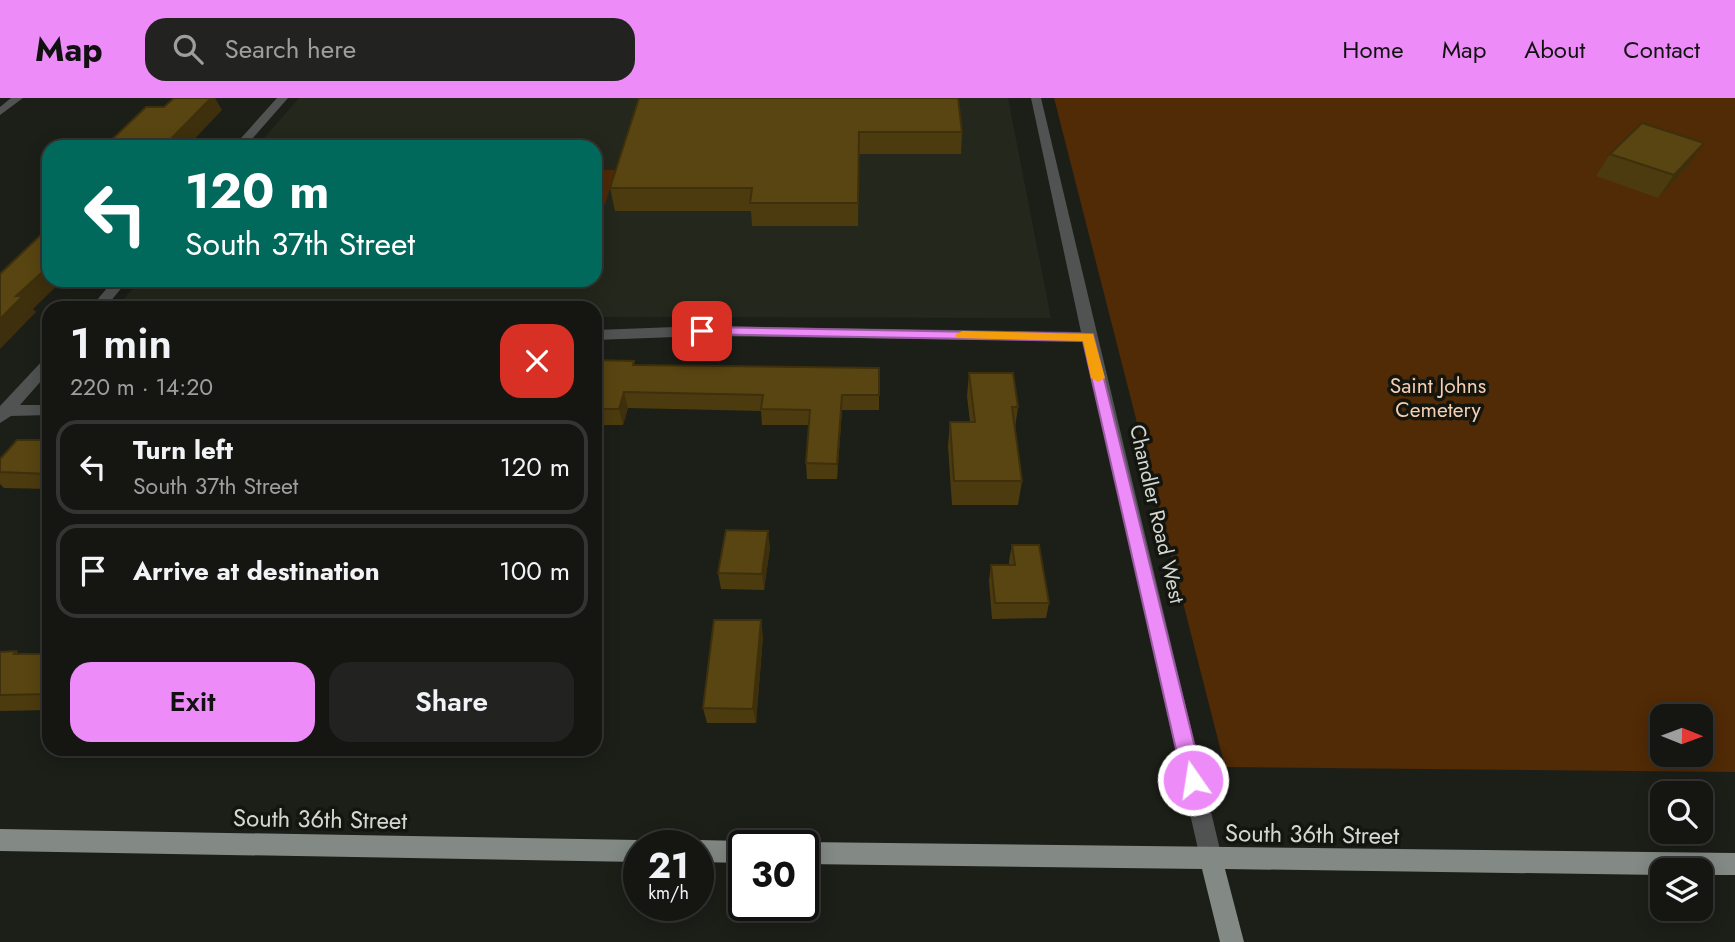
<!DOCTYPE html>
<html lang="en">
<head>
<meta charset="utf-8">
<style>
	body { margin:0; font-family:Jost,sans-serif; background:#222320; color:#f1f3f6; height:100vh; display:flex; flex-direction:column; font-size:26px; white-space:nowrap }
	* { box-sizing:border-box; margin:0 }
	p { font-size:23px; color:#9d9f9f }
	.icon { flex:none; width:38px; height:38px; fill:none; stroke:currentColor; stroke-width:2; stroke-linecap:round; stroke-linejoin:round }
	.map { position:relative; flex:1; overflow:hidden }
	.drawer { position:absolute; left:42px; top:203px; width:560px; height:455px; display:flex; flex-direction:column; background:#151612; border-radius:21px; box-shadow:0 4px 18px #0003,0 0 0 2px #343532 }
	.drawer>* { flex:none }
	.guide { position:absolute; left:42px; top:42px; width:560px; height:147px; border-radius:21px; box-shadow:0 4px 18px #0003,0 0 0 2px #343532; background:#00695c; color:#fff; overflow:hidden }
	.needle { width:46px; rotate:91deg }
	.tools { position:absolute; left:1650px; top:606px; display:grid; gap:14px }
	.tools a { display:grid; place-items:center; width:63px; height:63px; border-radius:14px; background:#151612; box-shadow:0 4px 18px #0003,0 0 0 2px #343532; font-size:35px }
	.speed { position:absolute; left:623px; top:732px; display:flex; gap:14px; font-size:35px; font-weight:700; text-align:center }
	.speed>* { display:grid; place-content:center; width:91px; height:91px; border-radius:50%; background:#151612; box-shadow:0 4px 18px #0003,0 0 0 2px #343532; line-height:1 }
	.speed small { font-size:18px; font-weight:400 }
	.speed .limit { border:4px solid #111; border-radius:10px; background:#fff; color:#111 }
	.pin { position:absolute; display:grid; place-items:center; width:60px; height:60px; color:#fff; margin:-30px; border-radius:14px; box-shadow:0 4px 10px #0006 }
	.me { position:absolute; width:77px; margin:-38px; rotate:347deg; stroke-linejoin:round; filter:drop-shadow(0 0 5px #0008) }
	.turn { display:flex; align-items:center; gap:24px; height:147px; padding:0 28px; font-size:32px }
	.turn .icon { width:91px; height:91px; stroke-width:2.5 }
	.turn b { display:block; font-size:49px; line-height:60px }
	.round { display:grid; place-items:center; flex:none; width:74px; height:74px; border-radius:21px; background:#222320 }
	.summary { display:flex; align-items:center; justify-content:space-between; height:119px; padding:0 28px }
	h1 { font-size:42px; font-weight:600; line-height:52px }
	.primary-button { display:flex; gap:14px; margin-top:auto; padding:14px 28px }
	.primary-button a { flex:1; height:80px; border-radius:21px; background:#ed8cf9; color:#111; font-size:28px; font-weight:600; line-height:80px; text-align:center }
	.primary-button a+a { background:#222320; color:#f1f3f6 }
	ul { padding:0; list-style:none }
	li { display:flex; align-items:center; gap:21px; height:94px; margin:0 14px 10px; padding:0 14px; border:4px solid #343532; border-radius:21px }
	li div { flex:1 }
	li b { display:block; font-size:26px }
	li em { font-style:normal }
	header { display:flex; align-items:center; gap:42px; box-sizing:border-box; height:98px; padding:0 35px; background:#ed8cf9; color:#111 }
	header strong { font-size:33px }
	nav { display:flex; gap:38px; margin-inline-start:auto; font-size:24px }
	.search { width:490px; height:63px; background:#222320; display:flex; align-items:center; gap:18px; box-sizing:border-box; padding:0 24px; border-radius:21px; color:#9d9f9f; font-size:26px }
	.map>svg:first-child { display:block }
	.built { fill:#24271b }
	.green { fill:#512a06; fill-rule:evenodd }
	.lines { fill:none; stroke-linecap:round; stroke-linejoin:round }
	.minor { fill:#505351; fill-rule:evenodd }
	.major { fill:#838984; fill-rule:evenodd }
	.wall { fill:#4c3b0f }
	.shaded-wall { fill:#3e300c }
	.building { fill:#584511; stroke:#3e300c; stroke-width:2 }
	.route { fill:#ed8cf9; stroke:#9a5ba2; stroke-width:2 }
	.slow { fill:#f59e0b }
	.labels { text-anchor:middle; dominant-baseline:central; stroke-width:7; stroke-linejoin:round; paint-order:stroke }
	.park-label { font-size:21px; fill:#f7ceb2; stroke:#13150f }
	.street-label { font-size:21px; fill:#d5d6d2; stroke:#13150f }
	.near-street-label { font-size:24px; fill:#d5d6d2; stroke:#13150f }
</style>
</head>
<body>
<header>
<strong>Map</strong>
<div class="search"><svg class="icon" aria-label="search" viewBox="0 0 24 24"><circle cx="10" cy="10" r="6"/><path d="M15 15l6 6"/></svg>Search here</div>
<nav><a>Home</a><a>Map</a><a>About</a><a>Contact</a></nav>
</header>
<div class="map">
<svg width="1735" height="844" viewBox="0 0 1735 844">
	<rect width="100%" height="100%" fill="#1c1e18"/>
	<path class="built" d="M 299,0 L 1008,0 L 1051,220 L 595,219 L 595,210 L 116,210 L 140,182 L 595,182 L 595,49 L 256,49 Z"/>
	<path class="green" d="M 1054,0 L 1735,0 L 1735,674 L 1225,669 ZM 1662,618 L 1701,618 L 1701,656 L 1662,656 Z
		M 595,72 L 616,72 L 605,106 L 595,106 Z"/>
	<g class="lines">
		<path class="minor" d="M 11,0 L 23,0 L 0,17 L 0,9 Z
			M 277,0 L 288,0 L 245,49 L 233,49 Z
			M 1031,0 L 1041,0 L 1222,760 L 1219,768 L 1211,771 L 1203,768 L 1200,760 L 1083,243 L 702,238 L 595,242 L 595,232 L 702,228 L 1081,234 Z
			M 114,182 L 128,182 L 105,210 L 90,210 Z
			M 49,259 L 49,274 L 20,307 L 49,307 L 49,317 L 11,318 L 0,325 L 0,308 L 44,261 Z"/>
		<path class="major" d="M 0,731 L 639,742 L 648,747 L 639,747 L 639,764 L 0,753 Z
			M 698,742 L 744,743 L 753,747 L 744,747 L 744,765 L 698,764 L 698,747 L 689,747 Z
			M 803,744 L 1735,755 L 1735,777 L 1701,777 L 1701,772 L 1662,772 L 1662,777 L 1225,771 L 1244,844 L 1220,844 L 1202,771 L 803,766 L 803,747 L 795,747 Z"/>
	</g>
	<path class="wall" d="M 639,0 L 962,34 L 961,56 L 859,56 L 858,128 L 752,128 L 751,113 L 615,113 L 610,90 Z
		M 1610,56 L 1688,68 L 1658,100 L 1596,78 Z
		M 595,262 L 635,267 L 879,270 L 879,312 L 842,312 L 837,381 L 807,381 L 806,365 L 809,327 L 762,327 L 761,313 L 628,310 L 623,327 L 595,327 Z
		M 969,275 L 1018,309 L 1015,330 L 1022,383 L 1018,407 L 952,407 L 948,348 L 950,324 L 970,324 L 967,298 Z
		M 49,342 L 49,391 L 4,390 L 0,386 L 0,361 Z
		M 1012,447 L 1049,505 L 1046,520 L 992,521 L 989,483 L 991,467 L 1009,467 L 1009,463 Z
		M 770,449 L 764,492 L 721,491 L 718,475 Z
		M 763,538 L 756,625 L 707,625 L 703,610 Z
		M 16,553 L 19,556 L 49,556 L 49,612 L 0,613 L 0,554 Z"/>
	<path class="shaded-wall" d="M 211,0 L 215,0 L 222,12 L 187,49 L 163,49 Z
		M 1704,45 L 1688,68 L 1658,100 L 1674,77 Z
		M 49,168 L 49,182 L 63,182 L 33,211 L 36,214 L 0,251 L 0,221 L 16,198 Z
		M 624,294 L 628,310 L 623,327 L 619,311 Z
		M 842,297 L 842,312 L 837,381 L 837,366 Z
		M 768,433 L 770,449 L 764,492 L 762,476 Z
		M 761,522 L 763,538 L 756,625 L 753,611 Z"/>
	<path class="building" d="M 174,0 L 211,0 L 163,49 L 104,49 L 146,9 L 164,9 Z
		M 639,0 L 958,0 L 962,34 L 859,34 L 858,105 L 750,105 L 752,90 L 610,90 Z
		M 1642,25 L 1704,45 L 1674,77 L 1610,56 Z
		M 49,129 L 49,168 L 16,198 L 23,198 L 0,221 L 0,176 Z
		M 595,262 L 634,263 L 633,267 L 879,270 L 879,297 L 842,297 L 837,366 L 806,365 L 810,312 L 761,311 L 763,297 L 624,294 L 619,311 L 595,311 Z
		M 969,275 L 1013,275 L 1018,309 L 1012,309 L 1022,383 L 954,383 L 950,324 L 975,324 Z
		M 17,342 L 49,342 L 49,376 L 0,374 L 0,361 Z
		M 726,432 L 768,433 L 762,476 L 718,475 Z
		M 1012,447 L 1039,447 L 1049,505 L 995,505 L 991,467 L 1015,467 Z
		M 714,522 L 761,522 L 753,611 L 703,610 Z
		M 16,553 L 14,556 L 49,556 L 49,596 L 0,597 L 0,554 Z"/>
	<path class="route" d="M 702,229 L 1093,236 L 1203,682 L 1200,688 L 1193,691 L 1186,688 L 1183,682 L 1083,243 L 697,236 L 697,231 Z"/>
	<path class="slow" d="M 962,233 L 1093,236 L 1105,280 L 1098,284 L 1091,280 L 1083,243 L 957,240 L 955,237 Z"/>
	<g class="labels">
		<g class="park-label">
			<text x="1438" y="288">Saint Johns<tspan x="1438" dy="24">Cemetery</tspan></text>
		</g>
		<g class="street-label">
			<text transform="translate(1157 416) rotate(77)">Chandler Road West</text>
		</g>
		<g class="near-street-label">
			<text transform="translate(320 721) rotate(1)">South 36th Street</text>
			<text transform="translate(1312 736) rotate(1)">South 36th Street</text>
		</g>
	</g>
</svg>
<div class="tools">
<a><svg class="needle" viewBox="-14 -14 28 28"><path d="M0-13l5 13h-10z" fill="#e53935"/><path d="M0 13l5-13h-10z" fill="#9d9f9f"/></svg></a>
<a><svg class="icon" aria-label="search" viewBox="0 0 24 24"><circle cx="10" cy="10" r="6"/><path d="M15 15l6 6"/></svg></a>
<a><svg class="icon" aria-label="layers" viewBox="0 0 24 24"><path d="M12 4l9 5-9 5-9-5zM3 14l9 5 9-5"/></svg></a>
</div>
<div class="speed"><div>21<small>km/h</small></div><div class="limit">30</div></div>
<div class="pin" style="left:702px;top:233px;background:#d93025"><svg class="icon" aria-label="arrive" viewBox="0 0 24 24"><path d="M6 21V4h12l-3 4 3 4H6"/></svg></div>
<svg class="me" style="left:1193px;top:682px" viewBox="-20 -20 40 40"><circle r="17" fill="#ed8cf9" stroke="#fff" stroke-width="3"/><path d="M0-11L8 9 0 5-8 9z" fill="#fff"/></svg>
<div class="guide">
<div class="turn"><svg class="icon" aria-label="left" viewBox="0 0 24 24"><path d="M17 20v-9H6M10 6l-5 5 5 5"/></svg><div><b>120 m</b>South 37th Street</div></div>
</div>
<section class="drawer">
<div class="summary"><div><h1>1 min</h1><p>220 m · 14:20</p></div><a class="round" style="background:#d93025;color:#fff"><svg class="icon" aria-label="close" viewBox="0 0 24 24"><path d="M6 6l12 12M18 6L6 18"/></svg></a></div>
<ul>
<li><svg class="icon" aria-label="left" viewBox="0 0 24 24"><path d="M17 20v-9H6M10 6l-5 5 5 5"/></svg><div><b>Turn left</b><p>South 37th Street</p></div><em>120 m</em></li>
<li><svg class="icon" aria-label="arrive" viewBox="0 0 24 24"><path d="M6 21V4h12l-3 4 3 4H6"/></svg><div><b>Arrive at destination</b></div><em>100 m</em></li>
</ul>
<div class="primary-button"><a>Exit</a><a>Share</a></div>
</section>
</div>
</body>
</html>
